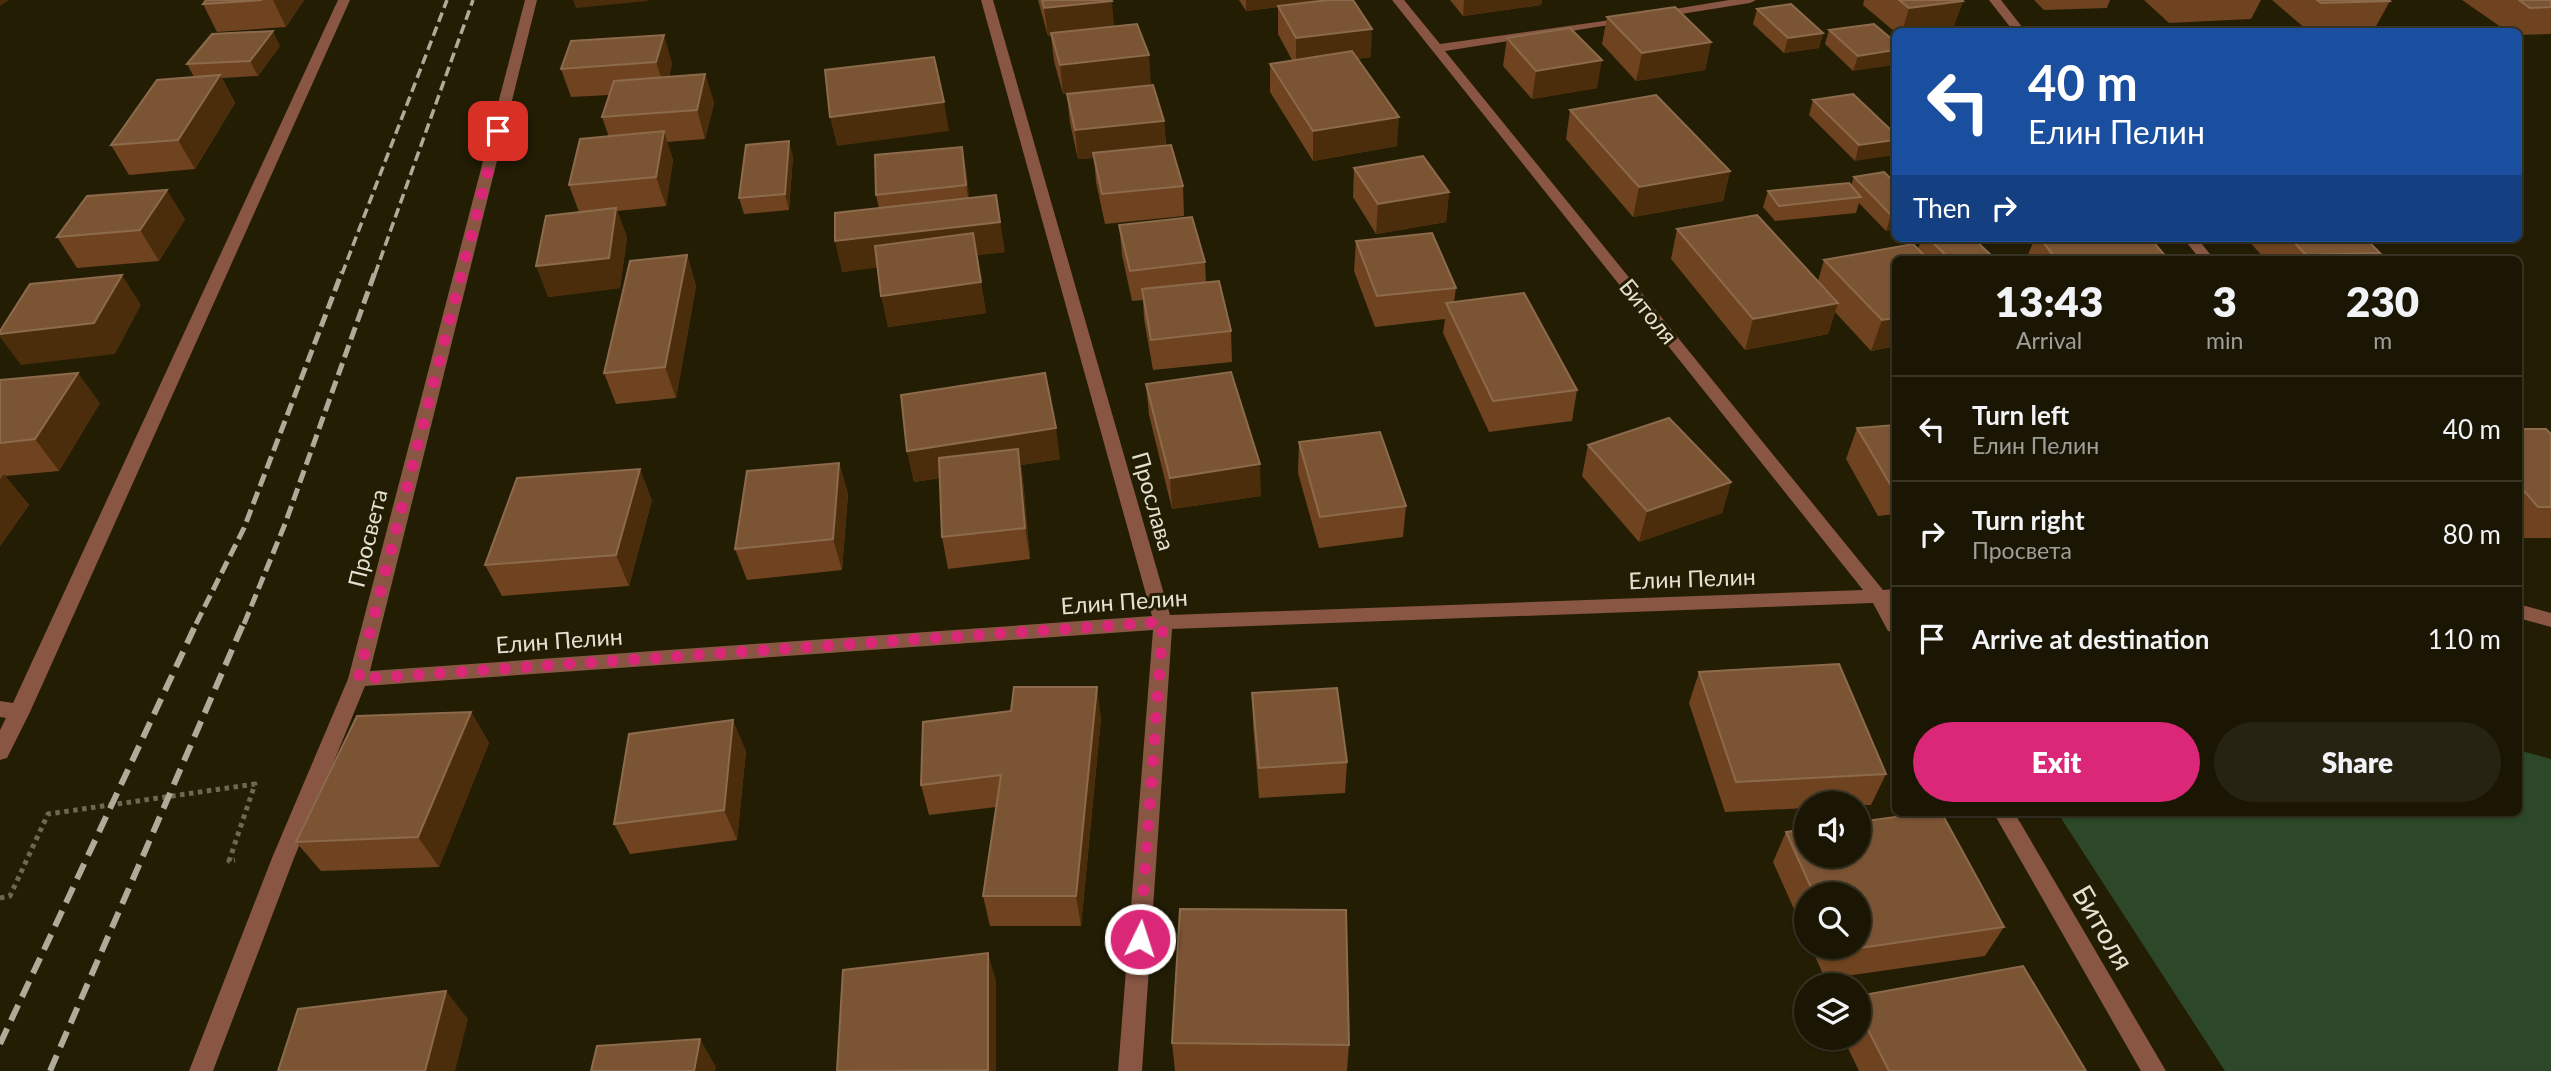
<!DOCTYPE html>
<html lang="en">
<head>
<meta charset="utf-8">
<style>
	body { margin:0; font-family:Lato,sans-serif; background:#272312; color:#f1f3f6; height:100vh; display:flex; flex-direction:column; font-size:26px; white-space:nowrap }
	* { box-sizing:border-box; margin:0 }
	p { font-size:23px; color:#9f9f9a }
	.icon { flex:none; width:38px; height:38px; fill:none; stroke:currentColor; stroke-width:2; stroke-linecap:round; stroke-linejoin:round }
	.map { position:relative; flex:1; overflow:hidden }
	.sheet { position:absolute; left:1892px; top:256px; width:630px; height:560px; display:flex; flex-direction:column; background:#1a1603; border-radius:10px; box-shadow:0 2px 5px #0004,0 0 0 2px #383525 }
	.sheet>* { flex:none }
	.banner { position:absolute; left:1892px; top:28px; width:630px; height:214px; border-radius:10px; box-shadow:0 2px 5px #0004,0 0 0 2px #383525; background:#1a4fa0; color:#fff; overflow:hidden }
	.buttons { position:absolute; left:1794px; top:791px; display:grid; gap:14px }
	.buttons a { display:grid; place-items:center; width:77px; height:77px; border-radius:50%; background:#1a1603; box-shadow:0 2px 5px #0004,0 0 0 2px #383525; font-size:35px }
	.pin { position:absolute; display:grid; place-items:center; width:60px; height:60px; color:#fff; margin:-30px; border-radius:14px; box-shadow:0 4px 10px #0006 }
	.me { position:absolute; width:77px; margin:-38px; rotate:4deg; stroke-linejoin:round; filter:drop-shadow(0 0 5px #0008) }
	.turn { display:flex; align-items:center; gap:24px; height:147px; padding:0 21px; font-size:32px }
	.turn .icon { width:91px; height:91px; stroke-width:2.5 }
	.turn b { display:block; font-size:49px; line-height:60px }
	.then { display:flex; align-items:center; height:66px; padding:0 21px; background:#0003; gap:14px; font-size:26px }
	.eta { display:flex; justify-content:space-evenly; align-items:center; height:119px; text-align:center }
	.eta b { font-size:42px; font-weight:800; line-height:49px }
	.cta { display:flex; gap:14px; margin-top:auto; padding:14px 21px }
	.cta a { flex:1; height:80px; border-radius:42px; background:#db2777; color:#fff; font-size:28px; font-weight:800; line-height:80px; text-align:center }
	.cta a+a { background:#272312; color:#f1f3f6 }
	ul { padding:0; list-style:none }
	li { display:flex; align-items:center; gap:21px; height:105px; padding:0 21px; border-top:2px solid #383525 }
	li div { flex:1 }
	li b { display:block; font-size:26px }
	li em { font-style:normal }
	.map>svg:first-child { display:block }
	.green { fill:#2c4828 }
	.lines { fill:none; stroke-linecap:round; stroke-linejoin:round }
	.path { stroke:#6d6853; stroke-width:5; stroke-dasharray:4.5 4.5; stroke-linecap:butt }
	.minor { fill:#885643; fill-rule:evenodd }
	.rail-far2 { stroke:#aeab99; stroke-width:3.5; stroke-dasharray:10 5; stroke-linecap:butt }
	.rail-far1 { stroke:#aeab99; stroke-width:5; stroke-dasharray:13 6; stroke-linecap:butt }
	.rail { stroke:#aeab99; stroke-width:6; stroke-dasharray:17 9; stroke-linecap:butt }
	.wall { fill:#6f431f }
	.shaded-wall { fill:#4b2d0c }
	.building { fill:#7b5433; stroke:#8c6a4c; stroke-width:2 }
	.route { stroke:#db2777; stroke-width:12; stroke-dasharray:0 21.6 }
	.labels { text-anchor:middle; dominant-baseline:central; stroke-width:6; stroke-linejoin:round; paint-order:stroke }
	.street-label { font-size:23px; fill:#e4e1d2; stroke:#231d04 }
	.near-street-label { font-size:28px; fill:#e4e1d2; stroke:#231d04 }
</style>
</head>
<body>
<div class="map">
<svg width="2551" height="1071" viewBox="0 0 2551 1071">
	<rect width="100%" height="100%" fill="#231d04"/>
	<path class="green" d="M 2518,750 L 2551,759 L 2551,1071 L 2225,1071 L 2057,812 L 2518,812 Z"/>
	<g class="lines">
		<path class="path" d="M 0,898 L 10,896 L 48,814 L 255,784 L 229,861 L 235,860"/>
		<path class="minor" d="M 338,0 L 350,0 L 30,712 L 7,758 L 0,760 L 0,730 L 6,718 L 0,717 L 0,701 L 13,703 Z
			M 525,0 L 537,0 L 370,671 L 1152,616 L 981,0 L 993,0 L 1170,615 L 1863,590 L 1392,0 L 1404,0 L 1440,44 L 1632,17 L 1634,19 L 1628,22 L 1445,51 L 1883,590 L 1895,589 L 1895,603 L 1891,603 L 1895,610 L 1895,633 L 1888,631 L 1873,603 L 1172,629 L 1142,1071 L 1118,1071 L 1153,630 L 365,686 L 294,858 L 213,1071 L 189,1071 L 272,858 L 348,679 Z
			M 1729,0 L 1756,0 L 1750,3 L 1656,18 L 1650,15 L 1656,12 Z
			M 1989,0 L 2001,0 L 2026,32 L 2014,32 Z
			M 2183,238 L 2197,238 L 2214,259 L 2200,259 Z
			M 2518,604 L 2551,613 L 2551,627 L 2518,618 Z
			M 1993,812 L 2014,812 L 2166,1071 L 2141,1071 Z"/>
		<path class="rail-far2" d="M 342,274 L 447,0
			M 375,274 L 473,0"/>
		<path class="rail-far1" d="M 196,624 L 244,528 L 342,272
			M 244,624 L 285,524 L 375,272"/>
		<path class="rail" d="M 0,1044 L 197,622
			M 50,1071 L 244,622"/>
	</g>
	<path class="wall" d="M 206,0 L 304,0 L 286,27 L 217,32 L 203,4 Z
		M 1038,0 L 1111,0 L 1114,27 L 1151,84 L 1063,94 L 1054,61 L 1051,36 L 1048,36 Z
		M 1239,0 L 1325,0 L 1371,57 L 1357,59 L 1397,146 L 1313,161 L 1270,92 L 1270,64 L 1292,60 L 1278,34 L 1278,7 L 1246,11 Z
		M 1450,0 L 1542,0 L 1541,5 L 1463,16 Z
		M 1864,0 L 1962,0 L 1963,1 L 1953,28 L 1932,32 L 1895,32 L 1863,5 Z
		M 2034,0 L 2110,0 L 2107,8 L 2044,10 Z
		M 2144,0 L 2261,0 L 2251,19 L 2169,23 Z
		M 2272,0 L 2389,0 L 2390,1 L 2375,28 L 2307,30 Z
		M 2462,0 L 2551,0 L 2551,34 L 2518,35 L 2518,32 L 2508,32 Z
		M 1757,9 L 1823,33 L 1819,48 L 1784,53 L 1753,24 Z
		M 1607,17 L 1711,42 L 1705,70 L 1636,81 L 1602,44 Z
		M 1829,30 L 1895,42 L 1853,71 L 1825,44 Z
		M 1507,38 L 1597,88 L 1532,99 L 1503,66 Z
		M 571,41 L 672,63 L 669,77 L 705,74 L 714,103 L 705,139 L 667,142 L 673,160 L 666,206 L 617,211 L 627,237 L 620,288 L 548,297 L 579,212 L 569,185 L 609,137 L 602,117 L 609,95 L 571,97 L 561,69 Z
		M 280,46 L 258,76 L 222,78 L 235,103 L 195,169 L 129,175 L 111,145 L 194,77 L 187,64 Z
		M 1067,94 L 1164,121 L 1166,145 L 1183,186 L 1184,216 L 1105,224 L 1096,182 L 1094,158 L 1078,159 L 1070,123 Z
		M 1813,100 L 1895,134 L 1855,161 L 1809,115 Z
		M 1570,110 L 1730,171 L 1723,201 L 1633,217 L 1566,139 Z
		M 962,147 L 969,198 L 1005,252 L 976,255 L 986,313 L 888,327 L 878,267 L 842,272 L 879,208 L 876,195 Z
		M 793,156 L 789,210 L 744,214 L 739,198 Z
		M 1354,168 L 1449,192 L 1446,222 L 1376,234 L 1353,197 Z
		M 1884,172 L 1895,229 L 1886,231 L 1859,203 L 1856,213 L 1775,221 L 1763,207 L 1768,191 L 1851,185 L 1854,177 Z
		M 185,219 L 159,261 L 77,268 L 57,237 Z
		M 1119,225 L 1205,262 L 1206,283 L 1231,331 L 1232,362 L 1153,370 L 1144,319 L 1143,300 L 1132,301 L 1122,255 Z
		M 1677,229 L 1818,281 L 1824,260 L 1918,249 L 1922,238 L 1973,238 L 1995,259 L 1895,259 L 1895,346 L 1871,351 L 1835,312 L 1828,334 L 1745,350 L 1671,259 Z
		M 2028,238 L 2150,238 L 2168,259 L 2026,259 L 2033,243 Z
		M 2246,238 L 2365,238 L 2380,253 L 2376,259 L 2265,259 Z
		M 1356,241 L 1456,288 L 1454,302 L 1577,390 L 1572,421 L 1489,432 L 1443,333 L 1445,319 L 1375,327 L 1354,271 Z
		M 687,255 L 696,286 L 676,398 L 616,404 L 604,373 Z
		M 0,380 L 100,403 L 59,471 L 5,476 L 29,505 L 0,546 Z
		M 1146,384 L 1261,496 L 1172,509 L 1149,415 Z
		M 1895,425 L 1895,514 L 1878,516 L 1846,459 L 1857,428 Z
		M 2518,429 L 2551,434 L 2551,538 L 2518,538 Z
		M 1299,442 L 1406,506 L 1403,537 L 1319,548 L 1298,473 Z
		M 1588,445 L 1731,482 L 1722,513 L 1639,542 L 1582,476 Z
		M 907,451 L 1060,459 L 1021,465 L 1023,480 L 1030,559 L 948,569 L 942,537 L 940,478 L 914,482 Z
		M 839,463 L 848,494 L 842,570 L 747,580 L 735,549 Z
		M 652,500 L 629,586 L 502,596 L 485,565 Z
		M 1699,672 L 1886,774 L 1871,805 L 1858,805 L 1858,803 L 1806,803 L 1806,808 L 1725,812 L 1689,703 Z
		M 1252,693 L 1347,762 L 1345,793 L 1259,798 L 1253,724 Z
		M 471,712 L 489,743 L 439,867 L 321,871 L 296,842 Z
		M 1101,718 L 1081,926 L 990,926 L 983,896 L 996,807 L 929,815 L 921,785 Z
		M 746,751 L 737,840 L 630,854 L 614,824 Z
		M 1786,832 L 2004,927 L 1985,956 L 1825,979 L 1811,947 L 1858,947 L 1858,894 L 1806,894 L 1806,936 L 1773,862 Z
		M 1858,996 L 2086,1071 L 1859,1071 L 1843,1038 L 1858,1038 Z
		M 1172,1043 L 1349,1045 L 1347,1071 L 1175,1071 Z"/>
	<path class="shaded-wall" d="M 0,0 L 9,0 L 0,6 Z
		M 273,0 L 304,0 L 286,27 Z
		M 573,0 L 648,0 L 647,1 L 576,8 Z
		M 1246,0 L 1325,0 L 1246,11 Z
		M 1464,0 L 1542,0 L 1541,5 L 1463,16 Z
		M 1112,1 L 1114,29 L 1048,36 L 1044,8 Z
		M 1963,1 L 1953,28 L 1932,32 L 1902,32 L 1909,8 Z
		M 1372,29 L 1371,57 L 1296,66 L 1296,38 Z
		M 273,31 L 280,46 L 258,76 L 250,61 Z
		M 1823,33 L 1819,48 L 1784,53 L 1788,38 Z
		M 664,35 L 672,63 L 665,90 L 656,62 Z
		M 1711,42 L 1705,70 L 1636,81 L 1642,53 Z
		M 1895,50 L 1895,65 L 1853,71 L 1858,56 Z
		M 1149,55 L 1151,84 L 1063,94 L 1060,65 Z
		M 1602,60 L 1597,88 L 1532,99 L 1536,71 Z
		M 705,74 L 714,103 L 705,139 L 697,110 Z
		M 220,75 L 235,103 L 195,169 L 178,140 Z
		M 944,102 L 949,131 L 837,146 L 830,117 Z
		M 1399,117 L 1397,146 L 1313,161 L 1313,131 Z
		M 1164,121 L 1166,150 L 1093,153 L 1094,158 L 1078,159 L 1075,130 Z
		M 664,131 L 673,160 L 666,206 L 656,177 Z
		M 1895,140 L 1895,155 L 1855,161 L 1859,145 Z
		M 789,141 L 793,156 L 789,210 L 785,194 Z
		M 962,147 L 967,176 L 971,215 L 966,185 Z
		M 1730,171 L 1723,201 L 1633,217 L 1639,187 Z
		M 167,190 L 185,219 L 159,261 L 140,230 Z
		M 1449,192 L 1446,222 L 1376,234 L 1378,204 Z
		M 996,195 L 1005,252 L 842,272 L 835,241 Z
		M 616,208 L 627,237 L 620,288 L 548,297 L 536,266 Z
		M 1895,214 L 1895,229 L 1886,231 L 1891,215 Z
		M 687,255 L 696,286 L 676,398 L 665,367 Z
		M 122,275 L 141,305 L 115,354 L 21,365 L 0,337 L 0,334 Z
		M 981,282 L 986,313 L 888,327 L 881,296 Z
		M 1838,303 L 1828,334 L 1745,350 L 1753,319 Z
		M 1895,318 L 1895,346 L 1871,351 L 1882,320 Z
		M 78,373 L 100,403 L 59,471 L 35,439 Z
		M 1056,428 L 1060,459 L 1021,465 L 1023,480 L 1030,559 L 1025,528 L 1020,465 L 914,482 L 907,451 Z
		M 839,463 L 848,494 L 842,570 L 833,539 Z
		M 1260,464 L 1261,496 L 1172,509 L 1170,478 Z
		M 640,469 L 652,500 L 629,586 L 616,555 Z
		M 4,474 L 29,505 L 0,546 L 0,479 Z
		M 1731,482 L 1722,513 L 1639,542 L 1647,511 Z
		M 1097,687 L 1101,718 L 1081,926 L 1076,896 Z
		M 471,712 L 489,743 L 439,867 L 418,837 Z
		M 733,720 L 746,751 L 737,840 L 724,810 Z
		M 988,953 L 996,981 L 996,1071 L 988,1071 Z
		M 446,991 L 468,1019 L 455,1071 L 425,1071 Z
		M 700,1039 L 716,1067 L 715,1071 L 694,1071 Z"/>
	<path class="building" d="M 206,0 L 262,0 L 203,4 Z
		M 1042,0 L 1111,0 L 1112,1 L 1044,8 Z
		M 1328,0 L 1353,0 L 1372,29 L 1296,38 L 1278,6 Z
		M 1899,0 L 1962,0 L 1963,1 L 1909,8 Z
		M 2317,0 L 2389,0 L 2390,1 L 2321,3 Z
		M 2519,0 L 2551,0 L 2551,7 L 2530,8 Z
		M 1791,4 L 1823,33 L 1788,38 L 1757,9 Z
		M 1675,7 L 1711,42 L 1642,53 L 1607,17 Z
		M 1137,24 L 1149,55 L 1060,65 L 1051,33 Z
		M 1874,24 L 1895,42 L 1895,50 L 1858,56 L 1829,30 Z
		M 1570,28 L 1602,60 L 1536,71 L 1507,38 Z
		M 273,31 L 250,61 L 187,64 L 212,34 Z
		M 664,35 L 656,62 L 561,69 L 571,41 Z
		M 1352,51 L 1399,117 L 1313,131 L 1270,64 Z
		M 934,57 L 944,102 L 830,117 L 825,70 Z
		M 705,74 L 697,110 L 602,117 L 614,81 Z
		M 220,75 L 178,140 L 111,145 L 157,80 Z
		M 1153,85 L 1164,121 L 1075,130 L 1067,94 Z
		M 1853,94 L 1895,134 L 1895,140 L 1859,145 L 1813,100 Z
		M 1656,95 L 1730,171 L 1639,187 L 1570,110 Z
		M 664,131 L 656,177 L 569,185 L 580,139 Z
		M 789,141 L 785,194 L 739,198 L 746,145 Z
		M 1171,145 L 1183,186 L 1102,194 L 1093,153 Z
		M 962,147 L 966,185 L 876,195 L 875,155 Z
		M 1423,156 L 1449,192 L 1378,204 L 1354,168 Z
		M 1884,172 L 1895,183 L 1895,214 L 1891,215 L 1854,177 Z
		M 1849,183 L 1861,197 L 1779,206 L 1768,191 Z
		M 167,190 L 140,230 L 57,237 L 87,196 Z
		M 996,195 L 1000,222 L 835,241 L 835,213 Z
		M 616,208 L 609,258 L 536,266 L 546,216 Z
		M 1757,215 L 1838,303 L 1753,319 L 1677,229 Z
		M 1192,217 L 1205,262 L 1130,271 L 1119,225 Z
		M 973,233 L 981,282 L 881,296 L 875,246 Z
		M 1432,233 L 1456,288 L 1377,296 L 1356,241 Z
		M 1928,238 L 1973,238 L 1995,259 L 1950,259 Z
		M 2040,238 L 2150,238 L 2168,259 L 2056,259 Z
		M 2290,238 L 2365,238 L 2380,253 L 2306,255 Z
		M 1913,244 L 1928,259 L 1895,259 L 1895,318 L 1882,320 L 1824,260 Z
		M 687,255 L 665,367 L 604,373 L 630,261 Z
		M 122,275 L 94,323 L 0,334 L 0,331 L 30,284 Z
		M 1219,281 L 1231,331 L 1151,340 L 1142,289 Z
		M 1524,293 L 1577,390 L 1493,401 L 1446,303 Z
		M 1231,372 L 1260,464 L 1170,478 L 1146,384 Z
		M 78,373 L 35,439 L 0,443 L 0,380 Z
		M 1045,373 L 1056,428 L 907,451 L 901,395 Z
		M 1669,418 L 1731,482 L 1647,511 L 1588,445 Z
		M 1895,425 L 1895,484 L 1890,484 L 1857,428 Z
		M 2518,429 L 2546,429 L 2551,434 L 2551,507 L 2538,507 L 2518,484 Z
		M 1380,432 L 1406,506 L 1320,517 L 1299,442 Z
		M 1018,449 L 1025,528 L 942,537 L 939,458 Z
		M 839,463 L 833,539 L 735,549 L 747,471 Z
		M 640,469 L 616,555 L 485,565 L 517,478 Z
		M 1839,664 L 1886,774 L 1736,782 L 1699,672 Z
		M 1014,687 L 1097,687 L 1076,896 L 983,896 L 1001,775 L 921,785 L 923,722 L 1011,711 Z
		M 1337,688 L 1347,762 L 1259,768 L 1252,693 Z
		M 471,712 L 418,837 L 296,842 L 357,716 Z
		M 733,720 L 724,810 L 614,824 L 629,734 Z
		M 1932,812 L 1941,812 L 2004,927 L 1840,951 L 1838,947 L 1858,947 L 1858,894 L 1814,894 L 1786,832 L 1806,829 L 1806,856 L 1858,856 L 1858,822 Z
		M 1180,909 L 1346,910 L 1349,1045 L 1172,1043 Z
		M 988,953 L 988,1070 L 837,1071 L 843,970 Z
		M 2023,966 L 2086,1071 L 1889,1071 L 1858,1010 L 1858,996 Z
		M 446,991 L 425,1071 L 278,1071 L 298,1009 Z
		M 700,1039 L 694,1071 L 591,1071 L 597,1046 Z"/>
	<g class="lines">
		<path class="route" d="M 498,131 L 358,679 L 1163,622 L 1140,939"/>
	</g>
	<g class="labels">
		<g class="street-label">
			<text transform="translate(1649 311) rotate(51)">Битоля</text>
			<text transform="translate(1154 501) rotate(74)">Прослава</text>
			<text transform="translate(367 538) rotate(-76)">Просвета</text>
			<text transform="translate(1692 578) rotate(-2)">Елин Пелин</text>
			<text transform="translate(1124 601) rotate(-4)">Елин Пелин</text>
			<text transform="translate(559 640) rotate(-4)">Елин Пелин</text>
		</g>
		<g class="near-street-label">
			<text transform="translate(2104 927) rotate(60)">Битоля</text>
		</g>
	</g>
</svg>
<div class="buttons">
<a><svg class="icon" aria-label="sound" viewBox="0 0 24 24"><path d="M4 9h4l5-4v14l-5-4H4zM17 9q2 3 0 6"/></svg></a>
<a><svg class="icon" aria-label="search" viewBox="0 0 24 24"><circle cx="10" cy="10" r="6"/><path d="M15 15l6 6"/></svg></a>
<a><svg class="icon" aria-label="layers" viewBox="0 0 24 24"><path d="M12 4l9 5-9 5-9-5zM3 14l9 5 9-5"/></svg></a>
</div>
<div class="pin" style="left:498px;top:131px;background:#d93025"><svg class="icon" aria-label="arrive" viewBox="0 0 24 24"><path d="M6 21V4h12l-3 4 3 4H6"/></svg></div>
<svg class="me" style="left:1140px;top:939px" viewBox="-20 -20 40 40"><circle r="17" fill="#db2777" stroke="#fff" stroke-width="3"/><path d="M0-11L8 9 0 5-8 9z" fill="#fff"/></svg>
<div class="banner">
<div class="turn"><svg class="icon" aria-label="left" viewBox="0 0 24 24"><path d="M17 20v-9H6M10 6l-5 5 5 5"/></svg><div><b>40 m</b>Елин Пелин</div></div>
<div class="then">Then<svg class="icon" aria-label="right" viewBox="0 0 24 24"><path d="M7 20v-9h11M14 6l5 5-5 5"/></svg></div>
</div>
<section class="sheet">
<div class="eta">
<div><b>13:43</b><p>Arrival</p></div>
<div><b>3</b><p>min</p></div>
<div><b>230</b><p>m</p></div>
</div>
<ul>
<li><svg class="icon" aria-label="left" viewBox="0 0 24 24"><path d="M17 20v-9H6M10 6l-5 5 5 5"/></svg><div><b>Turn left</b><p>Елин Пелин</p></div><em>40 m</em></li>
<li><svg class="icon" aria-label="right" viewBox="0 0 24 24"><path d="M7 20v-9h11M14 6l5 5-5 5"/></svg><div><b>Turn right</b><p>Просвета</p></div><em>80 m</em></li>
<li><svg class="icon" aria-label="arrive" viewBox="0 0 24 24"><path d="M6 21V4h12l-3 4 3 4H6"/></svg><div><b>Arrive at destination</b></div><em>110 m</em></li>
</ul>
<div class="cta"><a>Exit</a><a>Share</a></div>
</section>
</div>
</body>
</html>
